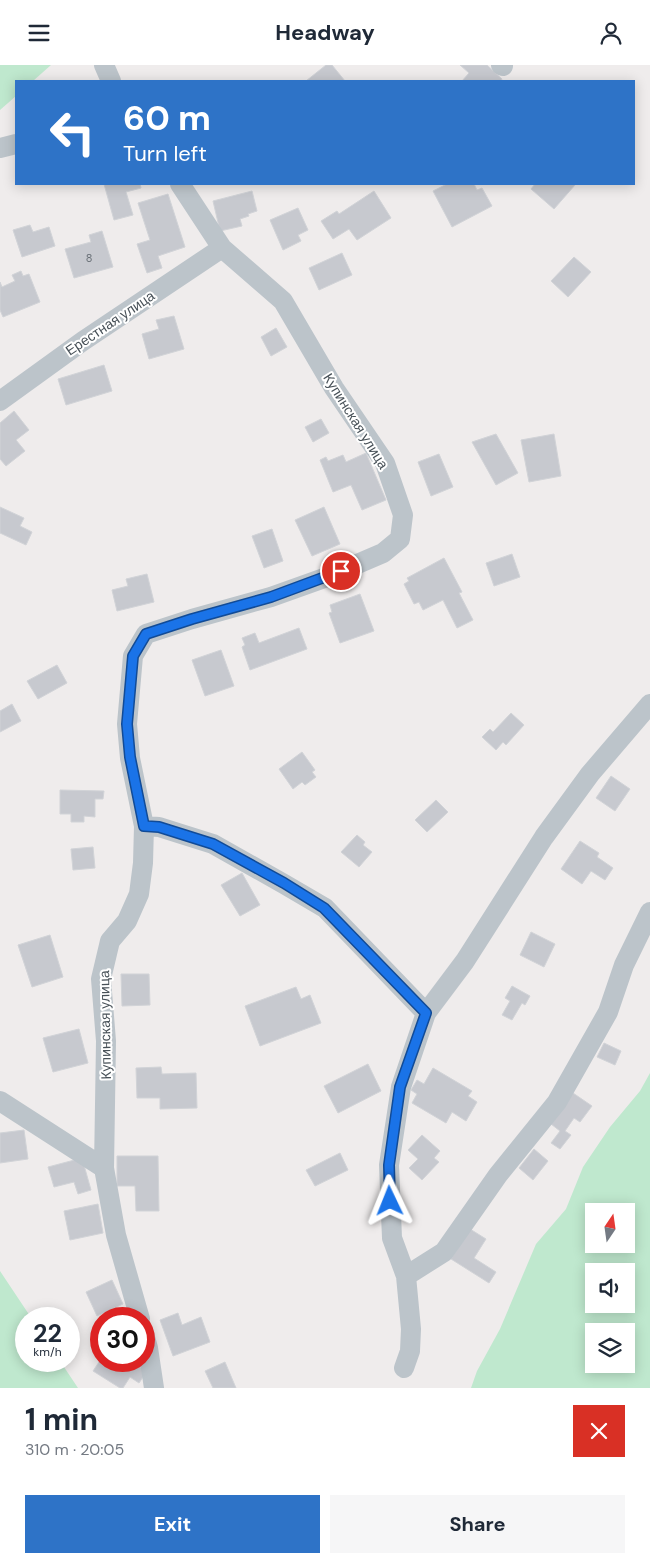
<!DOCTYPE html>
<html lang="en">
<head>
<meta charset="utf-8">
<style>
	body { margin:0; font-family:"DM Sans",sans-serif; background:#f6f6f7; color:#1f2937; height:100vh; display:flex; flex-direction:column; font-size:19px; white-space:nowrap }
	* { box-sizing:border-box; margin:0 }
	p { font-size:16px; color:#747a83 }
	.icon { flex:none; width:28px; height:28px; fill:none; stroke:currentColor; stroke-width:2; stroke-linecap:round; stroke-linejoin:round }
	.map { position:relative; height:1323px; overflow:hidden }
	.side { display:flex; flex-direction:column; background:#fff; flex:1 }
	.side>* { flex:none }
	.banner { position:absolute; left:15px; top:15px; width:620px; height:105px; border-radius:0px; box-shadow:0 2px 12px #0003; background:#2e73c7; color:#fff; overflow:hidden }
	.needle { width:32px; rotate:13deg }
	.buttons { position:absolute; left:585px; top:1138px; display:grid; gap:10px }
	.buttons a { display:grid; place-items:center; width:50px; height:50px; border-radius:0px; background:#fff; box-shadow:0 2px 12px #0003; font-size:25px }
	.speed { position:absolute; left:15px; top:1242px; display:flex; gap:10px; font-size:25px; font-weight:700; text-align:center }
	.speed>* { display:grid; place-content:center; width:65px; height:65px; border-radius:50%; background:#fff; box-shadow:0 2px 12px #0003; line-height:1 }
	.speed small { font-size:12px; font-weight:400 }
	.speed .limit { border:8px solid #d22; background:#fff; color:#111 }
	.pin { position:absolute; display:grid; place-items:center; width:42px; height:42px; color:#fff; margin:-21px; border:2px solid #fff; border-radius:50%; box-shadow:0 1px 5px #0007 }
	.me { position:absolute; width:55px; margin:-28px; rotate:358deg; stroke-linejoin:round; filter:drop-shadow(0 0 4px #0008) }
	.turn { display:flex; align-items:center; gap:18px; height:105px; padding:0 25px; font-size:22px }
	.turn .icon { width:65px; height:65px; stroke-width:2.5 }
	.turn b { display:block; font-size:35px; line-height:42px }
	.round { display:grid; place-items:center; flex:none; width:52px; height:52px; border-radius:0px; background:#f6f6f7 }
	.head { display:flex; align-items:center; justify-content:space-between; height:85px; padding:0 25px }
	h1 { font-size:30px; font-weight:700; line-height:38px }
	.cta { display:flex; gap:10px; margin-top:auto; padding:10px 25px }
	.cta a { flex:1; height:58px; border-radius:0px; background:#2e73c7; color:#fff; font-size:20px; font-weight:700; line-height:58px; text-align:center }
	.cta a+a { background:#f6f6f7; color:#1f2937 }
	header { display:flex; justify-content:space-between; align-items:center; height:65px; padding:0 25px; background:#fff; font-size:22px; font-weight:700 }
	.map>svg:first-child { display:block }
	.green { fill:#bfe8ce; fill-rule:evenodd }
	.building { fill:#c7c9cf; stroke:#d1d3d7 }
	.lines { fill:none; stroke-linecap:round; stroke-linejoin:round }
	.minor { stroke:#bcc4ca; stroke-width:20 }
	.route-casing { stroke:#114b97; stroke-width:12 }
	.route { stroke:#1a73e8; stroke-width:9 }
	.labels { text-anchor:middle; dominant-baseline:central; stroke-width:4; stroke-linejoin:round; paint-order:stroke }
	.number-label { font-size:11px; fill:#676e75 }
	.street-label { font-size:14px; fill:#475057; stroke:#fff }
</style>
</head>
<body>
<header><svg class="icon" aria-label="menu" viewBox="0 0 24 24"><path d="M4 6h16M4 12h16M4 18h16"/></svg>Headway<svg class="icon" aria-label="person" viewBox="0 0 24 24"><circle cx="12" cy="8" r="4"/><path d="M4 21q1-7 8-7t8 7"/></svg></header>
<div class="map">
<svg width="650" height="1323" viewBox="0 0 650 1323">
	<rect width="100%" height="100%" fill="#efecec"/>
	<path class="green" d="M 0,0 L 51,0 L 33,16 L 16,16 L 16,31 L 0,45 Z
		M 650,1008 L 650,1323 L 471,1323 L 477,1306 L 500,1264 L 536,1179 L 566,1144 L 583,1102 L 610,1062 L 640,1026 ZM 594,1146 L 626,1146 L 626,1179 L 594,1179 ZM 594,1206 L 626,1206 L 626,1239 L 594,1239 ZM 594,1266 L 626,1266 L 626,1299 L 594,1299 Z
		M 0,1206 L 32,1254 L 26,1254 L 26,1296 L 60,1296 L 78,1323 L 0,1323 Z"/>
	<path class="building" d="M 326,0 L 332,0 L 345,16 L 306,16 Z
		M 460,0 L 487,0 L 502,14 L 501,16 L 462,16 L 469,8 Z
		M 104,119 L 140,119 L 141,123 L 126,127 L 133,150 L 114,155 Z
		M 447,119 L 474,119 L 477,125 L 482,123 L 492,141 L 452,162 L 433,126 Z
		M 535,119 L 574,119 L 575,120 L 554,144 L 531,124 Z
		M 252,126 L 257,146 L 248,149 L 249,151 L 240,154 L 242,161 L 220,166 L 213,136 Z
		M 374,126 L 391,153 L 357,175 L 349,164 L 333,174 L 321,156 L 337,146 L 339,149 Z
		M 168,129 L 185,182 L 158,191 L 162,203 L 147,208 L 137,179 L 150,175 L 138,138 Z
		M 298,143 L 308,165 L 298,170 L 301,176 L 283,185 L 270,155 Z
		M 30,160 L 33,167 L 49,162 L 55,181 L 22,192 L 13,165 Z
		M 102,166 L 113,202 L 74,213 L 65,184 L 91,177 L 89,170 Z
		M 342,188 L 352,210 L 319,225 L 309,203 Z
		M 574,192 L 591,207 L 568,232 L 551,216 Z
		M 21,206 L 23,211 L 29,209 L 40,237 L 3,252 L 0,245 L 0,217 L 2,222 L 15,216 L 12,210 Z
		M 174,251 L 184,284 L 149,294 L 142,269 L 159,264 L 156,255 Z
		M 276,263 L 287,282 L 271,291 L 261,272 Z
		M 104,300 L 112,326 L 66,340 L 58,314 Z
		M 14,346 L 29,365 L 16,375 L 25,386 L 6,401 L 0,394 L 0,358 Z
		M 321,354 L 329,368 L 313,377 L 305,362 Z
		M 496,369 L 518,408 L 496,420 L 472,377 Z
		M 554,369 L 561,411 L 529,417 L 521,375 Z
		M 366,388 L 386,435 L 362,445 L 351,420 L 333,427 L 320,395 L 326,392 L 328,396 L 343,390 L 346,397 Z
		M 439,389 L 453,422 L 431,431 L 418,397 Z
		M 0,442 L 24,453 L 20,461 L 32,467 L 26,480 L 0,468 Z
		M 324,442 L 340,479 L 312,491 L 295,455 Z
		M 272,464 L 283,496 L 264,503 L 252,471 Z
		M 512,489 L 520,512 L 494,521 L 486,498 Z
		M 444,493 L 462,527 L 459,528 L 473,555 L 457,563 L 443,535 L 423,545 L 419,537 L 414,539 L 404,519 L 409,516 L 407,513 Z
		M 147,509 L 154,537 L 117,546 L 112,525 L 128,521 L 126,514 Z
		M 360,529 L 374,566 L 340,578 L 329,548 L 332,547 L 330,540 Z
		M 299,563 L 307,584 L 250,605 L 242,582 L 245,580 L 242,573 L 255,568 L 259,578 Z
		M 221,585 L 234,621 L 205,631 L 192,595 Z
		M 57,600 L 67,618 L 38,634 L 27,616 Z
		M 12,639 L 21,656 L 0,667 L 0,646 Z
		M 511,648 L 524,660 L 506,680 L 503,677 L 496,685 L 482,672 L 490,664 L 493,667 Z
		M 302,687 L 315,705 L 312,707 L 316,712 L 305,720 L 302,717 L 293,724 L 279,704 Z
		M 611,711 L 630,724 L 615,746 L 596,733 Z
		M 60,725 L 104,726 L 103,734 L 95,734 L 95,752 L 84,751 L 84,757 L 71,757 L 71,749 L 60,749 Z
		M 436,735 L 448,747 L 427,767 L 415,755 Z
		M 357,770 L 365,777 L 363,780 L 372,787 L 359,802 L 341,787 Z
		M 580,776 L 599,788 L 597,792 L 613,803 L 605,815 L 591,806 L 582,819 L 561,804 Z
		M 93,782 L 95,803 L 73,805 L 71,784 Z
		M 242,808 L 260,840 L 240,851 L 221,820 Z
		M 531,867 L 555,879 L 544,902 L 520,890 Z
		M 50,870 L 63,912 L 32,922 L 18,880 Z
		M 121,909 L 149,909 L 150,940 L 122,941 Z
		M 512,921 L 530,931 L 525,940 L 522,938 L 512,955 L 502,950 L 510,936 L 505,933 Z
		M 296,922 L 301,934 L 310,930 L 321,958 L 260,981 L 245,941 Z
		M 79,964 L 88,998 L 53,1007 L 43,973 Z
		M 604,978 L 621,986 L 615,1000 L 597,992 Z
		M 368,999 L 381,1026 L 338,1048 L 324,1021 Z
		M 161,1002 L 162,1009 L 196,1008 L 197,1043 L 160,1044 L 160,1033 L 137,1033 L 136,1003 Z
		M 433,1003 L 472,1026 L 468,1031 L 477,1037 L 466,1056 L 452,1047 L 446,1058 L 412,1038 L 417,1029 L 411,1025 L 417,1015 L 424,1019 Z
		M 573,1028 L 592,1041 L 580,1057 L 574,1053 L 565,1066 L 571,1070 L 560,1084 L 551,1078 L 560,1066 L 551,1059 Z
		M 24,1065 L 28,1094 L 0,1098 L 0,1068 Z
		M 422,1070 L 440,1086 L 434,1093 L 439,1097 L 422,1115 L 409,1103 L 418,1094 L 408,1085 Z
		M 534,1084 L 548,1096 L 533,1115 L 519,1103 Z
		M 340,1088 L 348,1105 L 315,1121 L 306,1105 Z
		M 117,1091 L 158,1091 L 159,1146 L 136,1146 L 135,1121 L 117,1121 Z
		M 82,1093 L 91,1125 L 78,1129 L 74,1117 L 54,1122 L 48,1102 Z
		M 98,1139 L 103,1168 L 70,1175 L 64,1146 Z
		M 470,1164 L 486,1174 L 474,1193 L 496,1207 L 489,1218 L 451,1194 Z
		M 112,1215 L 123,1239 L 97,1251 L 86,1227 Z
		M 178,1248 L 182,1260 L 201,1252 L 210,1277 L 173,1291 L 160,1255 Z
		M 101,1294 L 101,1296 L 118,1296 L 114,1302 L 123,1307 L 130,1296 L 147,1306 L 139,1318 L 130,1312 L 123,1323 L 120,1323 L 93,1306 Z
		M 225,1297 L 236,1323 L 213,1323 L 205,1306 Z"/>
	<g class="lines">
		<path class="minor" d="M 104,0 L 111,16
			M 501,0 L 503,1
			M 0,83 L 16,79
			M 0,336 L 83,276 L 222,183
			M 144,761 L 159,762 L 213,779 L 284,819 L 325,843 L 426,948 L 401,1022 L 389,1100 L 392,1173 L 406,1211 L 411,1264 L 410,1286 L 404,1303
			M 426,948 L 465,896 L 544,772 L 590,709 L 650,639
			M 0,1036 L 104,1103
			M 406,1211 L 444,1187 L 498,1110 L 557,1037 L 608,947 L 624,900 L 650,847
			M 140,1254 L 116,1170 L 104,1103 L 106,976 L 101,914 L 110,876 L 127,856 L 139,829 L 143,798 L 144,761 L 130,693 L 127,659 L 133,591 L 146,569 L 192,554 L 271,532 L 327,512 L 383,488 L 400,474 L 403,450 L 385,398 L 334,323 L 283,236 L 222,183 L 180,119
			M 144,1269 L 148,1283 L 154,1323"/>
	</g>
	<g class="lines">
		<defs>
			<path id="route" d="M 341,506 L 271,532 L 192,554 L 146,569 L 133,591 L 127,659 L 130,692 L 144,761 L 159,762 L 213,779 L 284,818 L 324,843 L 426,948 L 400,1022 L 389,1100 L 390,1136"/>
		</defs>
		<use href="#route" class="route-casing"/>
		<use href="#route" class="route"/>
	</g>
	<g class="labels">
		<g class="number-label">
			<text x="89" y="193">8</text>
		</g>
		<g class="street-label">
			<text transform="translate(110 258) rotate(-34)">Ерестная улица</text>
			<text transform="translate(356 356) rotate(58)">Купинская улица</text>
			<text transform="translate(105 960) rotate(-91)">Купинская улица</text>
		</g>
	</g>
</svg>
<div class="buttons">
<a><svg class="needle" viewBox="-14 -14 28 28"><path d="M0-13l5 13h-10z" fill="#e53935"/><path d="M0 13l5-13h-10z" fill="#747a83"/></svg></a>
<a><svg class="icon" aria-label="sound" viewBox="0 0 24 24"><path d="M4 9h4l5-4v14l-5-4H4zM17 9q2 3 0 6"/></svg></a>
<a><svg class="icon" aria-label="layers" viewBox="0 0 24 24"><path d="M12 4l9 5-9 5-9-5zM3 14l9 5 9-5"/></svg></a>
</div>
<div class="speed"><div>22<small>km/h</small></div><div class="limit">30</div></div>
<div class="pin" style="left:341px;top:506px;background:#d93025"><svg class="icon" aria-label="arrive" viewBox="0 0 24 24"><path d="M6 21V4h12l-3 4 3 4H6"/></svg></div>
<svg class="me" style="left:390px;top:1136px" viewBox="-20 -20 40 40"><path d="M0-17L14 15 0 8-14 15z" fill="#1a73e8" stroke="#fff" stroke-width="4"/></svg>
<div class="banner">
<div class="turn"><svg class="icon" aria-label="left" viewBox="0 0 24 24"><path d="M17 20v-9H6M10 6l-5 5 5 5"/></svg><div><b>60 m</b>Turn left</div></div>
</div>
</div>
<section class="side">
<div class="head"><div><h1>1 min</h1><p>310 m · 20:05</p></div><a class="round" style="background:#d93025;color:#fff"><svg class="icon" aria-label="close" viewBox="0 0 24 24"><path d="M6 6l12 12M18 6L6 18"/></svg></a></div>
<div class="cta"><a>Exit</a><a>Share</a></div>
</section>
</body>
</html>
